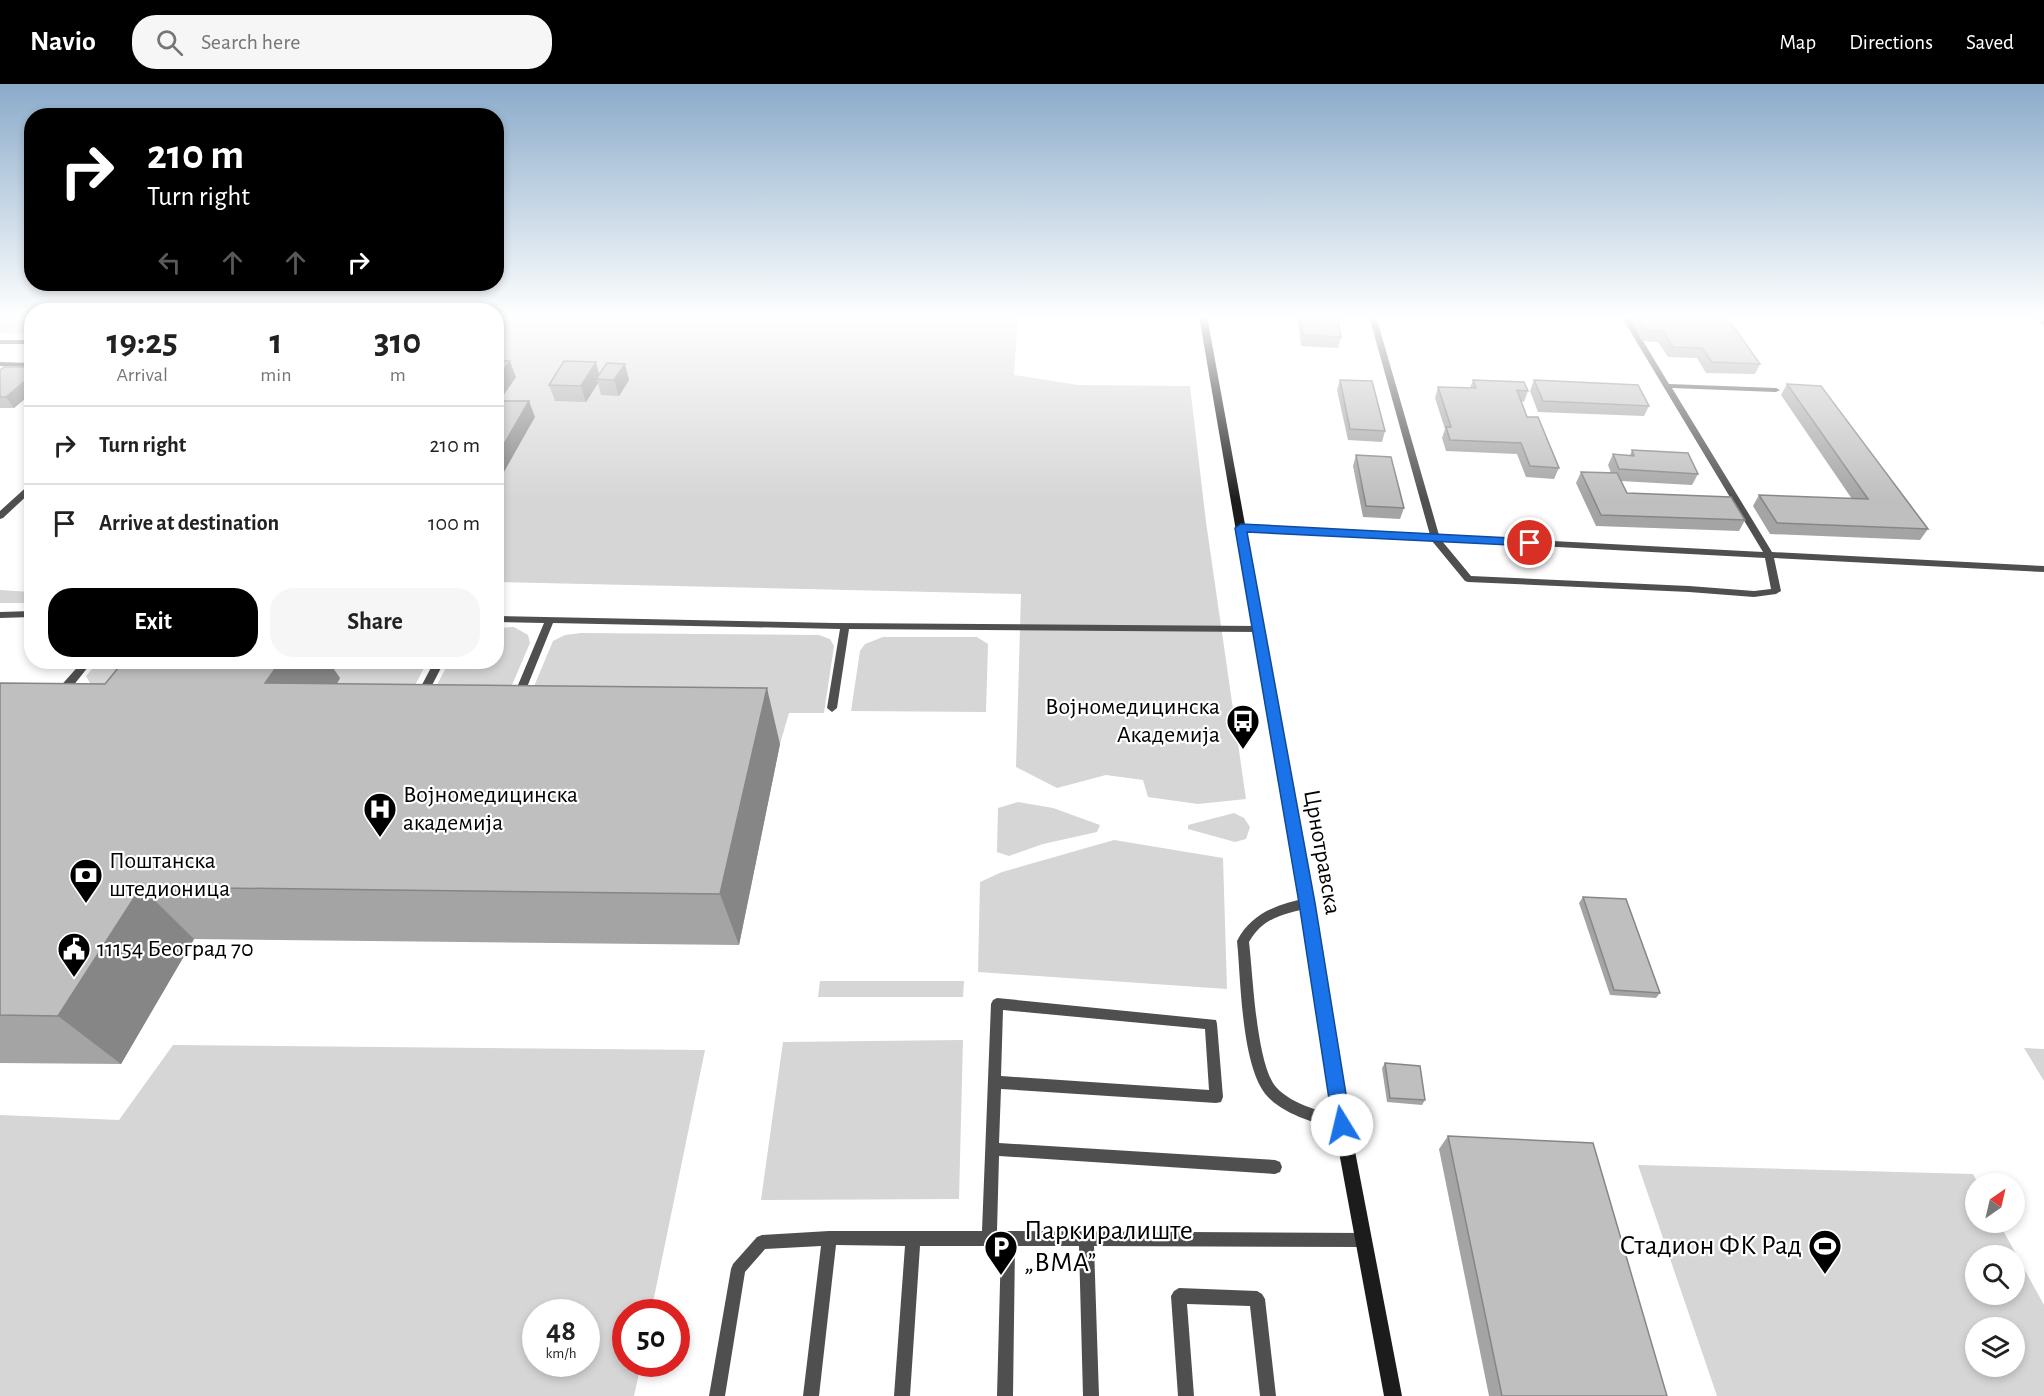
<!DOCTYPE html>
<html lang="en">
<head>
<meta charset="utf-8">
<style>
	body { margin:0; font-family:"Alegreya Sans",sans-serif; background:#f6f6f6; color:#222; height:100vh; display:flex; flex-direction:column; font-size:22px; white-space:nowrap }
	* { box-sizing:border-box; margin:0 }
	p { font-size:20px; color:#767676 }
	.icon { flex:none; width:33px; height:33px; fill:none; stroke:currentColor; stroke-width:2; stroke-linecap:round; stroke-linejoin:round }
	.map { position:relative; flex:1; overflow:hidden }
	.side { position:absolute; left:24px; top:219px; width:480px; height:366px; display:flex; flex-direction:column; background:#fff; border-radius:24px; box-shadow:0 3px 9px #0003 }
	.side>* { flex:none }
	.top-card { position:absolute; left:24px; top:24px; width:480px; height:183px; border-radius:24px; box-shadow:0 3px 9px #0003; background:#000; color:#fff; overflow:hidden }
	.needle { width:39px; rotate:34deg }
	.buttons { position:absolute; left:1965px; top:1089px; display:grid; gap:12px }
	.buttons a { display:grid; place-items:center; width:60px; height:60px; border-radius:50%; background:#fff; box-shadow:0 3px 9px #0003; font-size:30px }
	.speed { position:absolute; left:522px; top:1215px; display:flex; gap:12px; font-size:30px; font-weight:700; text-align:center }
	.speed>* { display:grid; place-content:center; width:78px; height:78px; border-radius:50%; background:#fff; box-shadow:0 3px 9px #0003; line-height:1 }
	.speed small { font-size:15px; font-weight:400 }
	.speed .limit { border:9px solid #d22; background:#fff; color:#111 }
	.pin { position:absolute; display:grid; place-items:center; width:51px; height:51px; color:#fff; margin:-26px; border:3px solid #fff; border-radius:50%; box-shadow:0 2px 6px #0007 }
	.me { position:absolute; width:66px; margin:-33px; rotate:351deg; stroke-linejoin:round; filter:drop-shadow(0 0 4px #0008) }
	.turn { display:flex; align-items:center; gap:21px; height:126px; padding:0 24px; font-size:27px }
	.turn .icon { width:78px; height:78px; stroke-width:2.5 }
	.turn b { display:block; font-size:42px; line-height:51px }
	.lanes { display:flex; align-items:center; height:57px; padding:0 24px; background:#0003; justify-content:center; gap:30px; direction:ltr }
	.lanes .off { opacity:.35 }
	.eta { display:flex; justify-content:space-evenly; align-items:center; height:102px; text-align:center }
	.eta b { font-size:36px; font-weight:700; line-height:42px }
	.cta { display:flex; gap:12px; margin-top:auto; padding:12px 24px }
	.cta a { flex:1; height:69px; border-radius:24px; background:#000; color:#fff; font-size:24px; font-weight:700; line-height:69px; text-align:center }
	.cta a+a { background:#f6f6f6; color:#222 }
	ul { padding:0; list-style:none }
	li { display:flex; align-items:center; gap:18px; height:78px; padding:0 24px; border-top:2px solid #e0e0e0 }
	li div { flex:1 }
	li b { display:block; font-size:22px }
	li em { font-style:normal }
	header { display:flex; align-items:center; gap:36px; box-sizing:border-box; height:84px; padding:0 30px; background:#000; color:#fff }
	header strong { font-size:28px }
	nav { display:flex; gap:33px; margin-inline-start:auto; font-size:21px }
	.search { width:420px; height:54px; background:#f6f6f6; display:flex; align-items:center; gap:15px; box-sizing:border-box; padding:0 21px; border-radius:24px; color:#767676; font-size:22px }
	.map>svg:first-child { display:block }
	.green { fill:#d6d6d6; fill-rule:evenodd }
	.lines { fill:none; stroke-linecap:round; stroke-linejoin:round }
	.service { fill:#4f4f4f; fill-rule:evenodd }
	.minor { fill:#4f4f4f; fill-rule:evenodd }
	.tertiary { fill:#4f4f4f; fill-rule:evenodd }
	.secondary { fill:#1c1c1c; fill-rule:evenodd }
	.wall { fill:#a4a4a4 }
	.shaded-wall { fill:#868686 }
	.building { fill:#bfbfbf; stroke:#868686; stroke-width:1.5 }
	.route { fill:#1a73e8; stroke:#114b97; stroke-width:1.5 }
	.labels { text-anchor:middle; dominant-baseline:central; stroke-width:4.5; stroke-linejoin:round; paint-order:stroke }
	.poi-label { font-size:24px; fill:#000; stroke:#fff; text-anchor:start }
	.street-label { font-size:24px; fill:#000; stroke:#fff }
	.near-poi-label { font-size:28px; fill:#000; stroke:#fff; text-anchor:start }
</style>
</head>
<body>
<header>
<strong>Navio</strong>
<div class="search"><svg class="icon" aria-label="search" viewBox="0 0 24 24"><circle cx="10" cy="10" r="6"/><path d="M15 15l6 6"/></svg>Search here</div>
<nav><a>Map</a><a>Directions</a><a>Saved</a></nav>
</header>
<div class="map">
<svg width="2044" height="1312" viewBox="0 0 2044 1312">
	<rect width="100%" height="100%" fill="#fff"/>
	<path class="green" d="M 0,232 L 31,232 L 31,250 L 0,249 Z
		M 497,232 L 1018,232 L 1014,291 L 1078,301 L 1190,302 L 1206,438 L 1246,715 L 1198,720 L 1148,713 L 1143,696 L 1106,691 L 1057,704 L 1016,683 L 1021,510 L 497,498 Z
		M 0,506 L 31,508 L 31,519 L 0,519 Z
		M 514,543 L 528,551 L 530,559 L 488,657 L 408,656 L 449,578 L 496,578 L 497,544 Z
		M 581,549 L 819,551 L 830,555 L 834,562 L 824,629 L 789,629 L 780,660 L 511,657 L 553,557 L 565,551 Z
		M 883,553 L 977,553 L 988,560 L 986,628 L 851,627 L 860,567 L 865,560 Z
		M 98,578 L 427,578 L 387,656 L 91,601 L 86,592 Z
		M 1018,718 L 1053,724 L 1100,741 L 1097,748 L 1043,760 L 1009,772 L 997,768 L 998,724 Z
		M 1234,729 L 1244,734 L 1250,743 L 1246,755 L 1235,758 L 1188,745 L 1188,741 Z
		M 1114,756 L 1223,774 L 1227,905 L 978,888 L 980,798 L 1002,788 Z
		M 820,897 L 964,897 L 963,913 L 818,913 Z
		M 963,956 L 959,1115 L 761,1116 L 783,958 Z
		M 173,961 L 705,966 L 651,1228 L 626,1228 L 626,1280 L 641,1280 L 634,1312 L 0,1312 L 0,1031 L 119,1036 ZM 536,1228 L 586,1228 L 586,1280 L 536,1280 Z
		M 2024,964 L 2044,965 L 2044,997 Z
		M 1638,1081 L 1973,1090 L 1978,1099 L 1976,1100 L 1976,1138 L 1999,1139 L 2044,1221 L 2044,1312 L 1717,1312 ZM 1976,1172 L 2014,1172 L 2014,1210 L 1976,1210 ZM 1976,1244 L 2014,1244 L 2014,1282 L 1976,1282 Z"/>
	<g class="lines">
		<path class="service" d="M 1369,232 L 1376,232 L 1439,451 L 1763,468 L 1621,232 L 1628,232 L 1669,300 L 1776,304 L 1780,306 L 1776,308 L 1672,304 L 1772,468 L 2044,482 L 2044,488 L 1774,474 L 1781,507 L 1776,510 L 1754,513 L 1689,508 L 1468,498 L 1465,497 L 1432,457 L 1238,446 L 1238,442 L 1241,441 L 1430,451 ZM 1442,457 L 1765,474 L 1771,505 L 1754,507 L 1689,502 L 1471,492 Z
			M 2036,232 L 2043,232 L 2044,242 L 2042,241 Z
			M 0,278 L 32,279 L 32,283 L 0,282 Z
			M 32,527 L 32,533 L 0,534 L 0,528 Z
			M 496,532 L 834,539 L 1259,542 L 1264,545 L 1259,548 L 849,545 L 837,624 L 832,628 L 827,624 L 840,545 L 553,539 L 523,613 L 518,617 L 513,613 L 544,539 L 496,538 Z
			M 82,578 L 92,578 L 65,612 L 57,612 L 56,609 L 57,606 Z
			M 434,578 L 444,578 L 425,615 L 417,615 L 416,612 Z
			M 1307,814 L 1311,815 L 1313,819 L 1311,823 C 1285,831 1265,831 1249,858 C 1253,890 1256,980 1276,1003 C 1293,1022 1324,1027 1347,1036 L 1349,1041 L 1347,1046 L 1342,1048 C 1318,1039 1286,1032 1268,1013 C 1241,985 1241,895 1237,857 C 1251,829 1278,820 1307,814 Z
			M 997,914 L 1216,936 L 1217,940 L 1223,1013 L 1221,1018 L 1216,1019 L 1001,1005 L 999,1059 L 1275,1076 L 1280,1078 L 1282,1083 L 1280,1088 L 1275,1090 L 999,1072 L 997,1147 L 1363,1149 L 1368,1151 L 1370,1156 L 1368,1161 L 1363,1163 L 1094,1162 L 1099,1312 L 1083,1312 L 1079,1162 L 1015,1162 L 1013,1312 L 997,1312 L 1001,1162 L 920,1162 L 910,1312 L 894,1312 L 905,1162 L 836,1161 L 819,1312 L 803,1312 L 821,1162 L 765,1165 L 745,1188 L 725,1312 L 709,1312 L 731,1185 L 733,1180 L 757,1153 L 762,1151 L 829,1147 L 982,1147 L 991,920 L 993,916 ZM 1003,926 L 1205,945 L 1209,1006 L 1001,992 Z
			M 1179,1204 L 1257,1207 L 1262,1210 L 1265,1215 L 1276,1312 L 1260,1312 L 1250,1222 L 1187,1220 L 1194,1312 L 1178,1312 L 1171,1212 L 1174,1207 Z"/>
		<path class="minor" d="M 0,256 L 32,256 L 32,260 L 0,260 Z"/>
		<path class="tertiary" d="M 32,398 L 32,407 L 3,434 L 0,435 L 0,427 Z"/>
		<path class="secondary" d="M 1199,232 L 1207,232 L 1314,819 L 1350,1041 L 1402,1312 L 1384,1312 L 1334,1041 L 1300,819 Z"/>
	</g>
	<path class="wall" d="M 1297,232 L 1337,232 L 1341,253 L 1338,264 L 1301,262 Z
		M 1628,232 L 1726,232 L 1760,280 L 1755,290 L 1706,289 L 1697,274 L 1668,273 L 1658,258 L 1642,257 Z
		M 496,277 L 516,293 L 500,316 L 496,315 Z
		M 625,280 L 629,296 L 619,312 L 601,311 L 598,299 L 586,318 L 555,317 L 549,301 L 599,291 Z
		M 32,283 L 32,309 L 14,324 L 0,324 L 0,286 Z
		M 1340,296 L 1385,347 L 1382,358 L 1348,356 L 1337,306 Z
		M 1473,296 L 1528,307 L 1524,318 L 1521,317 L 1527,333 L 1559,384 L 1554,395 L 1526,393 L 1517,370 L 1446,367 L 1442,354 L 1445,345 L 1435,314 L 1438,303 L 1470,304 Z
		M 1534,296 L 1649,322 L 1644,332 L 1538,328 L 1530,307 Z
		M 1787,300 L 1928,445 L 1920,456 L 1770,450 L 1753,422 L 1759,411 L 1852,415 L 1781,311 Z
		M 1632,366 L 1698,390 L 1692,401 L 1621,397 L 1627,409 L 1745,436 L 1739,447 L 1596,442 L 1576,399 L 1581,388 L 1611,389 L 1608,381 L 1613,370 L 1630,371 Z
		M 1356,371 L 1404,424 L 1400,435 L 1363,433 L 1353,382 Z
		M 340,594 L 337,600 L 780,660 L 739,861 L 194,855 L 121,980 L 0,979 L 0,599 L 105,600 Z
		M 1583,813 L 1660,909 L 1656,914 L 1610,911 L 1579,819 Z
		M 1385,979 L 1425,1016 L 1422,1021 L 1387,1018 L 1382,984 Z
		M 1448,1052 L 1667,1312 L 1489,1312 L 1439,1065 Z"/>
	<path class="shaded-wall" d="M 510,277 L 516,293 L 500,316 L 496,307 L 496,296 Z
		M 596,278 L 600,294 L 596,295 L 598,299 L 586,318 L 581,302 Z
		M 625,280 L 629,296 L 619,312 L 614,296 Z
		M 32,291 L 32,309 L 14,324 L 6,313 Z
		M 529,317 L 535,333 L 496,402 L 496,374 Z
		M 280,578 L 329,578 L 340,594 L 304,655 L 265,599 Z
		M 767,604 L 780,660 L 739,861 L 720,810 Z
		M 141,803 L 194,855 L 121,980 L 58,932 Z"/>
	<path class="building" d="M 1300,232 L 1337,232 L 1341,253 L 1303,251 Z
		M 1638,232 L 1726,232 L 1760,280 L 1712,278 L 1702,264 L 1673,263 L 1663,247 L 1647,246 Z
		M 496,277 L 510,277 L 496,296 Z
		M 564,277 L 596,278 L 581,302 L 549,301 Z
		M 607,279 L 625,280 L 614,296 L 596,295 Z
		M 4,283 L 32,283 L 32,291 L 6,313 L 0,313 L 0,286 Z
		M 1340,296 L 1372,297 L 1385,347 L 1350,345 Z
		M 1473,296 L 1524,298 L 1528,307 L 1517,306 L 1527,333 L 1538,333 L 1559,384 L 1530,382 L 1521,359 L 1450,356 L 1446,343 L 1451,343 L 1438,303 L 1476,304 Z
		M 1534,296 L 1638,301 L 1649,322 L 1543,317 Z
		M 1787,300 L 1821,302 L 1928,445 L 1777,439 L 1759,411 L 1868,415 Z
		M 496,317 L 529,317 L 496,374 Z
		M 1632,366 L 1688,369 L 1698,390 L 1619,385 L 1613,370 L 1634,372 Z
		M 1356,371 L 1391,373 L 1404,424 L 1366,422 Z
		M 1581,388 L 1617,389 L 1627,409 L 1731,413 L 1745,436 L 1601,431 Z
		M 123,578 L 280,578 L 265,599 L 767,604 L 720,810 L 141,803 L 58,932 L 0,931 L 0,599 L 105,600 Z
		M 1583,813 L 1626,815 L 1660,909 L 1614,906 Z
		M 1385,979 L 1420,982 L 1425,1016 L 1390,1014 Z
		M 1448,1052 L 1593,1059 L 1667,1312 L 1502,1312 Z"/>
	<linearGradient id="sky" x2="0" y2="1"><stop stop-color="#8aabca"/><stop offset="0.56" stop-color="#fff"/><stop offset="1" stop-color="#fff" stop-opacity="0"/></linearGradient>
	<rect width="2044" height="416" fill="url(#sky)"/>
	<path class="route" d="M 1241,440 L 1530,455 L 1536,459 L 1530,462 L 1247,448 L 1315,819 L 1351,1041 L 1349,1047 L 1342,1050 L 1336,1047 L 1333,1041 L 1299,819 L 1235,444 Z"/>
	<defs>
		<symbol id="bus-pin" viewBox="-11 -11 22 30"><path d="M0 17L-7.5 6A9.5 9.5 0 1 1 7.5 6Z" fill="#000" stroke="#fff"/><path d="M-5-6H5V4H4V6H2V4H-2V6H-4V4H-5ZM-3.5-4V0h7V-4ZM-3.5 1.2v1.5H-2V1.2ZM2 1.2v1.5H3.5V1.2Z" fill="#fff"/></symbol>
		<symbol id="hospital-pin" viewBox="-11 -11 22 30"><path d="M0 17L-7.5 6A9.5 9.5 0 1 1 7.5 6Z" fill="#000" stroke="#fff"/><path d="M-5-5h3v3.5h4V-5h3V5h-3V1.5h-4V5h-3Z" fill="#fff"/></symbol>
		<symbol id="bank-pin" viewBox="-11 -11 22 30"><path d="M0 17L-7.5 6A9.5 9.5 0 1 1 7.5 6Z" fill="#000" stroke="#fff"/><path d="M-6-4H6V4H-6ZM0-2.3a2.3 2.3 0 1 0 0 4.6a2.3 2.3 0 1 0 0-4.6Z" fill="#fff"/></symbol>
		<symbol id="civic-pin" viewBox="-11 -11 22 30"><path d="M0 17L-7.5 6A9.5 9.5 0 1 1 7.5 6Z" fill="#000" stroke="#fff"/><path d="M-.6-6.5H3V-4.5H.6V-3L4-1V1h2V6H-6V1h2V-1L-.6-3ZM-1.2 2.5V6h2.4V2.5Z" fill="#fff"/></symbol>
		<symbol id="stadium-pin" viewBox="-11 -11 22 30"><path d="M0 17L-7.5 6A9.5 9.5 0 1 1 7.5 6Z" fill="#000" stroke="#fff"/><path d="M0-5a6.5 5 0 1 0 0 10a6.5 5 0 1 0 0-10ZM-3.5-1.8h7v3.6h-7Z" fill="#fff"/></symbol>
		<symbol id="parking-pin" viewBox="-11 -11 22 30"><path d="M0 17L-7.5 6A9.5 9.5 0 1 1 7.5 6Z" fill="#000" stroke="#fff"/><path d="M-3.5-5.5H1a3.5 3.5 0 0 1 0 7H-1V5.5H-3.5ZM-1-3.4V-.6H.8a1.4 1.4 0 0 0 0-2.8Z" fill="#fff"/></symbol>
	</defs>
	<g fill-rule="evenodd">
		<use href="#bus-pin" x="1224" y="618" width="38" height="52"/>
		<use href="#hospital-pin" x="361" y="706" width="38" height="52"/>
		<use href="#bank-pin" x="67" y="772" width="38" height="52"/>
		<use href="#civic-pin" x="55" y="846" width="38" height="52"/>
		<use href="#stadium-pin" x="1806" y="1143" width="38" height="52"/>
		<use href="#parking-pin" x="982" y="1144" width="38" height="52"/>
	</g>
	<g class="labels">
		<g class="poi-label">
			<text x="1220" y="623" text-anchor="end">Војномедицинска<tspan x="1220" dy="28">Академија</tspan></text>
			<text x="403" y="711">Војномедицинска<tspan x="403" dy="28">академија</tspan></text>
			<text x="109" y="777">Поштанска<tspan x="109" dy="28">штедионица</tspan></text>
			<text x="97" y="865">11154 Београд 70</text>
		</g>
		<g class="street-label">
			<text transform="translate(1322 768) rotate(80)">Црнотравска</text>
		</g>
		<g class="near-poi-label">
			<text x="1024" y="1147">Паркиралиште<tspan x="1024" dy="32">„ВМА”</tspan></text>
			<text x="1802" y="1162" text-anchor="end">Стадион ФК Рад</text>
		</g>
	</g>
</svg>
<div class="buttons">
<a><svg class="needle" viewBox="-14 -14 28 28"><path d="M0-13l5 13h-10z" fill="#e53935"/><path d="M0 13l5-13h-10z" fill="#767676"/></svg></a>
<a><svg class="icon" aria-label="search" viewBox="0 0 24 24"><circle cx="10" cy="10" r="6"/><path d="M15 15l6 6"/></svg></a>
<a><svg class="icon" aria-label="layers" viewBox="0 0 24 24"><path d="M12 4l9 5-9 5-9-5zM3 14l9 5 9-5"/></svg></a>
</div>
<div class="speed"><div>48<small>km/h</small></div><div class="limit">50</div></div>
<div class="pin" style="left:1530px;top:459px;background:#d93025"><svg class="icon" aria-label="arrive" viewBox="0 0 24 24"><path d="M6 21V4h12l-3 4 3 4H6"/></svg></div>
<svg class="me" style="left:1342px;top:1041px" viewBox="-20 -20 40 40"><circle r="19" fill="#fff"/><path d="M0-13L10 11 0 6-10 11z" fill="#1a73e8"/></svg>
<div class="top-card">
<div class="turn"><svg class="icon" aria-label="right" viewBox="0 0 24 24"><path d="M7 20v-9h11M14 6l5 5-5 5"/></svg><div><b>210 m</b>Turn right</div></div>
<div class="lanes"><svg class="icon off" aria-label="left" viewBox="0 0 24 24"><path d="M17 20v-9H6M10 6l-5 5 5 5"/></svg><svg class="icon off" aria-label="ahead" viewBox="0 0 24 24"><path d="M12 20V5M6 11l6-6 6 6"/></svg><svg class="icon off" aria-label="ahead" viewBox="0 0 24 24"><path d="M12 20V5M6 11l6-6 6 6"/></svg><svg class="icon" aria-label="right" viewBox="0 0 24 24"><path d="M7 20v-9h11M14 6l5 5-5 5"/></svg></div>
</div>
<section class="side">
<div class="eta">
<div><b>19:25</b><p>Arrival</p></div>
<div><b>1</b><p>min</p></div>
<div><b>310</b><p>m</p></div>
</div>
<ul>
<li><svg class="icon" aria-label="right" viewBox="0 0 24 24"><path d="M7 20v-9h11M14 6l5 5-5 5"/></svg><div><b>Turn right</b></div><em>210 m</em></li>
<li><svg class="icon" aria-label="arrive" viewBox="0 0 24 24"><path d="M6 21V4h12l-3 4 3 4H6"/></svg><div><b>Arrive at destination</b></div><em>100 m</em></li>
</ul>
<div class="cta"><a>Exit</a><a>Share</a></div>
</section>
</div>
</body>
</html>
